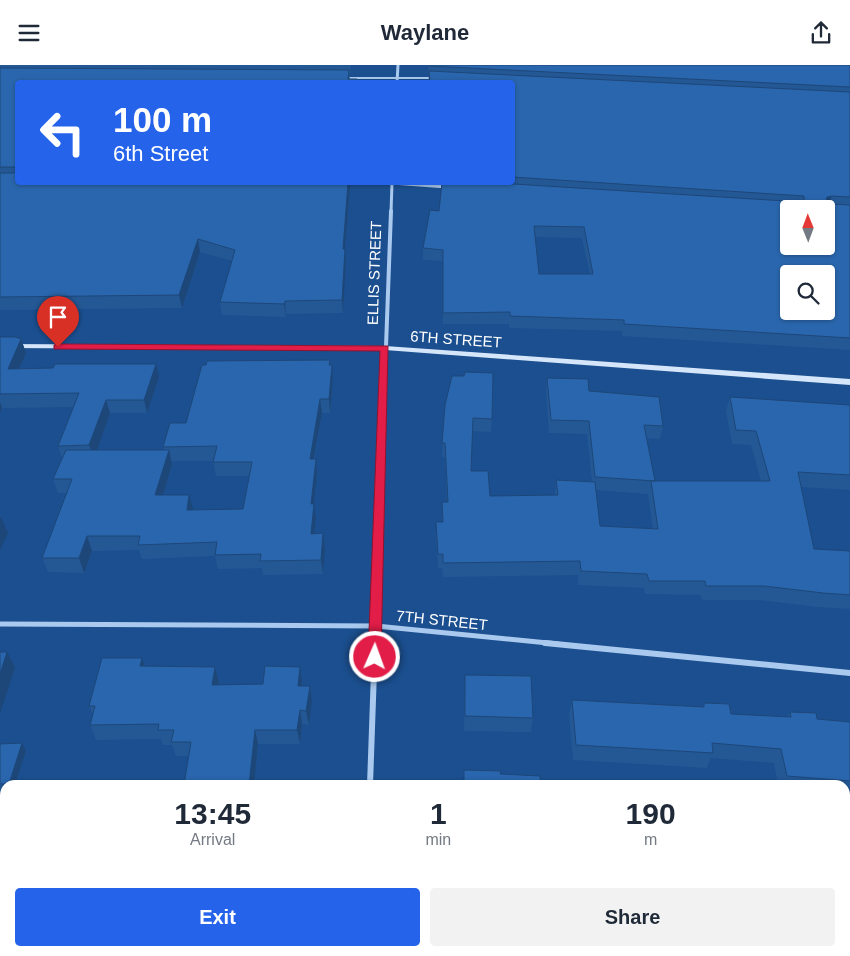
<!DOCTYPE html>
<html lang="en">
<head>
<meta charset="utf-8">
<style>
	body { margin:0; font-family:Arial,sans-serif; background:#f2f2f3; color:#1f2937; height:100vh; display:flex; flex-direction:column; font-size:19px; white-space:nowrap }
	* { box-sizing:border-box; margin:0 }
	p { font-size:16px; color:#747a83 }
	.icon { flex:none; width:28px; height:28px; fill:none; stroke:currentColor; stroke-width:2; stroke-linecap:round; stroke-linejoin:round }
	.map { position:relative; flex:1; overflow:hidden }
	.drawer { position:absolute; left:0px; top:715px; width:850px; height:176px; display:flex; flex-direction:column; background:#fff; border-radius:15px 15px 0 0; box-shadow:0 1px 4px #0004 }
	.drawer>* { flex:none }
	.hud { position:absolute; left:15px; top:15px; width:500px; height:105px; border-radius:5px; box-shadow:0 1px 4px #0004; background:#2563eb; color:#fff; overflow:hidden }
	.needle { width:32px; rotate:359deg }
	.fabs { position:absolute; left:780px; top:135px; display:grid; gap:10px }
	.fabs a { display:grid; place-items:center; width:55px; height:55px; border-radius:5px; background:#fff; box-shadow:0 1px 4px #0004; font-size:25px }
	.pin { position:absolute; display:grid; place-items:center; width:42px; height:42px; color:#fff; margin:-51px -21px; border-radius:50% 50% 50% 0; rotate:-45deg; box-shadow:0 0 5px #0007 }
	.pin .icon { rotate:45deg }
	.me { position:absolute; width:55px; margin:-28px; rotate:2deg; stroke-linejoin:round; filter:drop-shadow(0 0 4px #0008) }
	.turn { display:flex; align-items:center; gap:18px; height:105px; padding:0 15px; font-size:22px }
	.turn .icon { width:65px; height:65px; stroke-width:2.5 }
	.turn b { display:block; font-size:35px; line-height:42px }
	.eta { display:flex; justify-content:space-evenly; align-items:center; height:85px; text-align:center }
	.eta b { font-size:30px; font-weight:600; line-height:35px }
	.cta { display:flex; gap:10px; margin-top:auto; padding:10px 15px }
	.cta a { flex:1; height:58px; border-radius:5px; background:#2563eb; color:#fff; font-size:20px; font-weight:600; line-height:58px; text-align:center }
	.cta a+a { background:#f2f2f3; color:#1f2937 }
	header { display:flex; justify-content:space-between; align-items:center; height:65px; padding:0 15px; background:#fff; font-size:22px; font-weight:600 }
	.map>svg:first-child { display:block }
	.lines { fill:none; stroke-linecap:round; stroke-linejoin:round }
	.minor-far3 { stroke:#a9c9ee; stroke-width:3 }
	.minor-far2 { stroke:#a9c9ee; stroke-width:4 }
	.minor-far1 { stroke:#a9c9ee; stroke-width:5 }
	.minor { stroke:#a9c9ee; stroke-width:6 }
	.tertiary { fill:#a9c9ee; fill-rule:evenodd }
	.secondary { fill:#d6e6fa; fill-rule:evenodd }
	.wall { fill:#245895; fill-rule:evenodd }
	.shaded-wall { fill:#1d4779 }
	.building { fill:#2a66ad; stroke:#1d4779; fill-rule:evenodd }
	.route { fill:#e11d48; stroke:#92132f }
	.labels { text-anchor:middle; dominant-baseline:central; stroke-width:5; stroke-linejoin:round; paint-order:stroke }
	.street-label { font-size:15px; fill:#fff; stroke:#1b4f8f }
</style>
</head>
<body>
<header><svg class="icon" aria-label="menu" viewBox="0 0 24 24"><path d="M4 6h16M4 12h16M4 18h16"/></svg>Waylane<svg class="icon" aria-label="share" viewBox="0 0 24 24"><path d="M12 15V3M7 8l5-5 5 5M5 13v7h14v-7"/></svg></header>
<div class="map">
<svg width="850" height="891" viewBox="0 0 850 891">
	<rect width="100%" height="100%" fill="#1b4f8f"/>
	<g class="lines">
		<path class="minor-far3" d="M 397,18 L 398,0
			M 343,118 L 392,118 L 447,122
			M 391,147 L 392,118"/>
		<path class="minor-far2" d="M 384,336 L 391,146"/>
		<path class="minor-far1" d="M 0,559 L 376,561 L 558,579
			M 375,579 L 384,335"/>
		<path class="minor" d="M 545,578 L 850,608
			M 370,720 L 375,578
			M 363,886 L 363,891"/>
		<path class="tertiary" d="M 336,12 L 440,12 L 442,13 L 440,14 L 336,14 Z"/>
		<path class="secondary" d="M 0,279 L 385,281 L 850,314 L 850,320 L 385,285 L 0,283 Z"/>
	</g>
	<path class="wall" d="M 0,0 L 351,0 L 350,10 L 349,10 L 350,14 L 18,118 L 350,118 L 345,184 L 346,197 L 343,248 L 286,249 L 286,252 L 222,250 L 220,237 L 232,196 L 200,187 L 182,243 L 0,245 Z
		M 428,0 L 850,0 L 850,285 L 622,271 L 622,266 L 509,263 L 509,259 L 443,259 L 443,196 L 423,195 L 423,183 L 439,146 L 442,118 L 512,118 L 512,18 L 429,18 ZM 535,172 L 582,173 L 590,209 L 539,209 Z
		M 0,272 L 21,274 L 26,288 L 19,303 L 159,312 L 147,348 L 110,348 L 97,385 L 164,385 L 163,382 L 186,358 L 330,295 L 333,313 L 330,348 L 322,348 L 314,394 L 316,394 L 317,408 L 314,440 L 316,453 L 314,469 L 323,468 L 325,483 L 323,509 L 263,510 L 262,503 L 218,504 L 215,491 L 142,494 L 139,485 L 92,486 L 84,508 L 48,507 L 42,493 L 67,428 L 58,428 L 53,414 L 62,393 L 58,381 L 73,342 L 2,343 L 0,348 ZM 171,396 L 213,396 L 216,411 L 249,411 L 243,444 L 193,445 L 193,444 L 163,430 L 172,399 Z
		M 547,313 L 589,326 L 663,361 L 660,374 L 646,373 L 655,416 L 761,416 L 751,380 L 732,379 L 726,346 L 730,332 L 850,340 L 850,425 L 801,422 L 814,484 L 850,486 L 850,544 L 817,542 L 759,535 L 702,535 L 700,530 L 645,529 L 644,523 L 578,520 L 578,510 L 443,512 L 442,503 L 438,503 L 436,471 L 436,457 L 442,457 L 442,437 L 447,437 L 445,392 L 442,392 L 445,340 L 492,354 L 491,367 L 472,366 L 471,406 L 490,431 L 555,430 L 556,415 L 592,416 L 587,369 L 549,368 L 546,326 ZM 596,425 L 648,429 L 653,464 L 600,461 Z
		M 142,593 L 145,601 L 215,602 L 219,617 L 219,620 L 263,619 L 300,602 L 302,616 L 301,621 L 310,621 L 312,636 L 309,660 L 302,659 L 300,679 L 258,679 L 254,720 L 184,720 L 189,691 L 176,691 L 172,680 L 163,680 L 161,674 L 96,675 L 90,660 L 93,649 L 89,641 Z
		M 465,610 L 533,653 L 531,667 L 464,666 Z
		M 572,635 L 703,642 L 704,638 L 731,649 L 787,652 L 790,647 L 817,654 L 850,657 L 850,731 L 845,731 L 845,720 L 778,720 L 774,698 L 711,693 L 707,703 L 573,695 L 569,650 Z
		M 0,679 L 26,686 L 15,720 L 5,720 L 5,726 L 0,726 Z"/>
	<path class="shaded-wall" d="M 348,118 L 350,118 L 350,121 L 344,197 L 343,184 Z
		M 832,131 L 828,142 L 824,143 L 827,132 Z
		M 198,174 L 200,187 L 182,243 L 179,230 Z
		M 345,184 L 346,197 L 343,248 L 342,235 Z
		M 285,236 L 286,249 L 286,252 L 284,239 Z
		M 21,274 L 26,288 L 13,317 L 8,304 Z
		M 156,299 L 159,312 L 147,348 L 144,335 Z
		M 332,300 L 333,313 L 330,348 L 329,334 Z
		M 320,334 L 322,348 L 311,408 L 310,394 Z
		M 106,335 L 110,348 L 94,394 L 89,380 Z
		M 0,337 L 2,343 L 0,348 Z
		M 169,385 L 172,399 L 159,444 L 155,430 Z
		M 316,394 L 317,408 L 314,440 L 316,453 L 313,483 L 311,469 L 311,439 Z
		M 189,430 L 193,444 L 190,459 L 187,445 Z
		M 1,452 L 8,468 L 0,485 L 0,454 Z
		M 323,468 L 325,483 L 323,509 L 321,495 Z
		M 87,471 L 92,486 L 84,508 L 79,493 Z
		M 7,587 L 15,602 L 0,649 L 0,609 Z
		M 142,593 L 147,607 L 140,601 Z
		M 215,602 L 219,617 L 216,634 L 212,620 Z
		M 300,602 L 302,616 L 300,635 L 298,621 Z
		M 310,621 L 312,636 L 309,660 L 306,646 Z
		M 300,645 L 302,659 L 300,679 L 297,665 Z
		M 255,665 L 258,679 L 254,720 L 249,720 Z
		M 22,678 L 26,686 L 15,720 L 10,720 L 9,719 Z
		M 58,886 L 70,886 L 68,891 L 57,891 Z
		M 269,886 L 274,886 L 274,891 L 269,891 Z"/>
	<path class="building" d="M 429,0 L 850,0 L 850,22 L 429,1 Z
		M 0,3 L 349,5 L 348,14 L 357,14 L 358,18 L 18,18 L 18,118 L 348,118 L 343,184 L 345,184 L 342,235 L 285,236 L 284,239 L 220,237 L 235,185 L 198,174 L 179,230 L 0,232 L 0,108 L 14,108 L 17,104 L 14,102 L 0,102 Z
		M 429,6 L 850,27 L 850,132 L 832,131 L 827,132 L 826,136 L 831,139 L 850,140 L 850,273 L 624,259 L 624,255 L 510,251 L 510,247 L 443,248 L 443,185 L 423,183 L 430,145 L 439,146 L 442,118 L 498,118 L 801,137 L 804,135 L 804,131 L 512,112 L 512,18 L 430,18 ZM 789,144 L 826,144 L 826,181 L 789,181 ZM 534,161 L 584,162 L 593,209 L 539,209 ZM 789,209 L 826,209 L 826,246 L 789,246 Z
		M 0,272 L 15,272 L 21,274 L 8,304 L 53,303 L 55,299 L 156,299 L 144,335 L 106,335 L 89,380 L 58,381 L 79,328 L 0,329 Z
		M 330,295 L 329,300 L 332,300 L 329,334 L 320,334 L 310,394 L 316,394 L 311,439 L 314,439 L 311,469 L 323,468 L 321,495 L 260,496 L 261,489 L 215,490 L 217,477 L 138,480 L 140,471 L 87,471 L 79,493 L 42,493 L 72,414 L 53,414 L 66,385 L 169,385 L 155,430 L 189,430 L 187,445 L 243,444 L 252,397 L 213,397 L 217,381 L 163,382 L 170,358 L 186,358 L 202,300 L 206,300 L 207,296 Z
		M 465,307 L 493,308 L 492,354 L 473,353 L 471,406 L 488,406 L 490,431 L 558,430 L 556,415 L 595,417 L 600,461 L 658,464 L 651,416 L 770,416 L 756,366 L 736,365 L 730,332 L 850,340 L 850,410 L 798,407 L 814,484 L 850,486 L 850,530 L 823,528 L 764,521 L 706,521 L 705,516 L 649,516 L 647,509 L 581,506 L 580,496 L 443,498 L 443,489 L 438,489 L 436,457 L 443,457 L 442,437 L 448,437 L 445,378 L 442,378 L 445,340 L 452,311 L 464,311 Z
		M 547,313 L 588,314 L 589,326 L 659,332 L 663,361 L 644,360 L 655,416 L 595,412 L 589,356 L 551,355 Z
		M 0,587 L 7,587 L 0,609 Z
		M 102,593 L 142,593 L 140,601 L 215,602 L 212,620 L 263,619 L 265,601 L 300,602 L 298,621 L 310,621 L 306,646 L 300,645 L 297,665 L 255,665 L 249,720 L 184,720 L 191,677 L 171,677 L 174,665 L 158,665 L 159,659 L 90,660 L 95,641 L 89,641 Z
		M 465,610 L 531,611 L 533,653 L 465,651 Z
		M 572,635 L 704,642 L 704,638 L 729,639 L 731,649 L 791,652 L 790,647 L 816,648 L 817,654 L 850,657 L 850,716 L 787,711 L 781,684 L 712,678 L 713,688 L 576,680 Z
		M 22,678 L 9,719 L 0,719 L 0,679 Z
		M 464,705 L 501,706 L 500,709 L 540,711 L 541,720 L 464,720 Z
		M 22,886 L 58,886 L 57,891 L 21,891 Z
		M 218,886 L 269,886 L 269,891 L 217,891 Z
		M 482,886 L 565,886 L 565,891 L 482,891 Z"/>
	<path class="route" d="M 58,279 L 388,281 L 381,592 L 379,596 L 375,598 L 370,596 L 368,592 L 380,286 L 54,284 L 54,280 Z"/>
	<g class="labels">
		<g class="street-label">
			<text transform="translate(374 208) rotate(-88)">ELLIS STREET</text>
			<text transform="translate(456 274) rotate(4)">6TH STREET</text>
			<text transform="translate(442 555) rotate(6)">7TH STREET</text>
		</g>
	</g>
</svg>
<div class="fabs">
<a><svg class="needle" viewBox="-14 -14 28 28"><path d="M0-13l5 13h-10z" fill="#e53935"/><path d="M0 13l5-13h-10z" fill="#747a83"/></svg></a>
<a><svg class="icon" aria-label="search" viewBox="0 0 24 24"><circle cx="10" cy="10" r="6"/><path d="M15 15l6 6"/></svg></a>
</div>
<div class="pin" style="left:58px;top:282px;background:#d93025"><svg class="icon" aria-label="arrive" viewBox="0 0 24 24"><path d="M6 21V4h12l-3 4 3 4H6"/></svg></div>
<svg class="me" style="left:375px;top:592px" viewBox="-20 -20 40 40"><circle r="17" fill="#e11d48" stroke="#fff" stroke-width="3"/><path d="M0-11L8 9 0 5-8 9z" fill="#fff"/></svg>
<div class="hud">
<div class="turn"><svg class="icon" aria-label="left" viewBox="0 0 24 24"><path d="M17 20v-9H6M10 6l-5 5 5 5"/></svg><div><b>100 m</b>6th Street</div></div>
</div>
<section class="drawer">
<div class="eta">
<div><b>13:45</b><p>Arrival</p></div>
<div><b>1</b><p>min</p></div>
<div><b>190</b><p>m</p></div>
</div>
<div class="cta"><a>Exit</a><a>Share</a></div>
</section>
</div>
</body>
</html>
